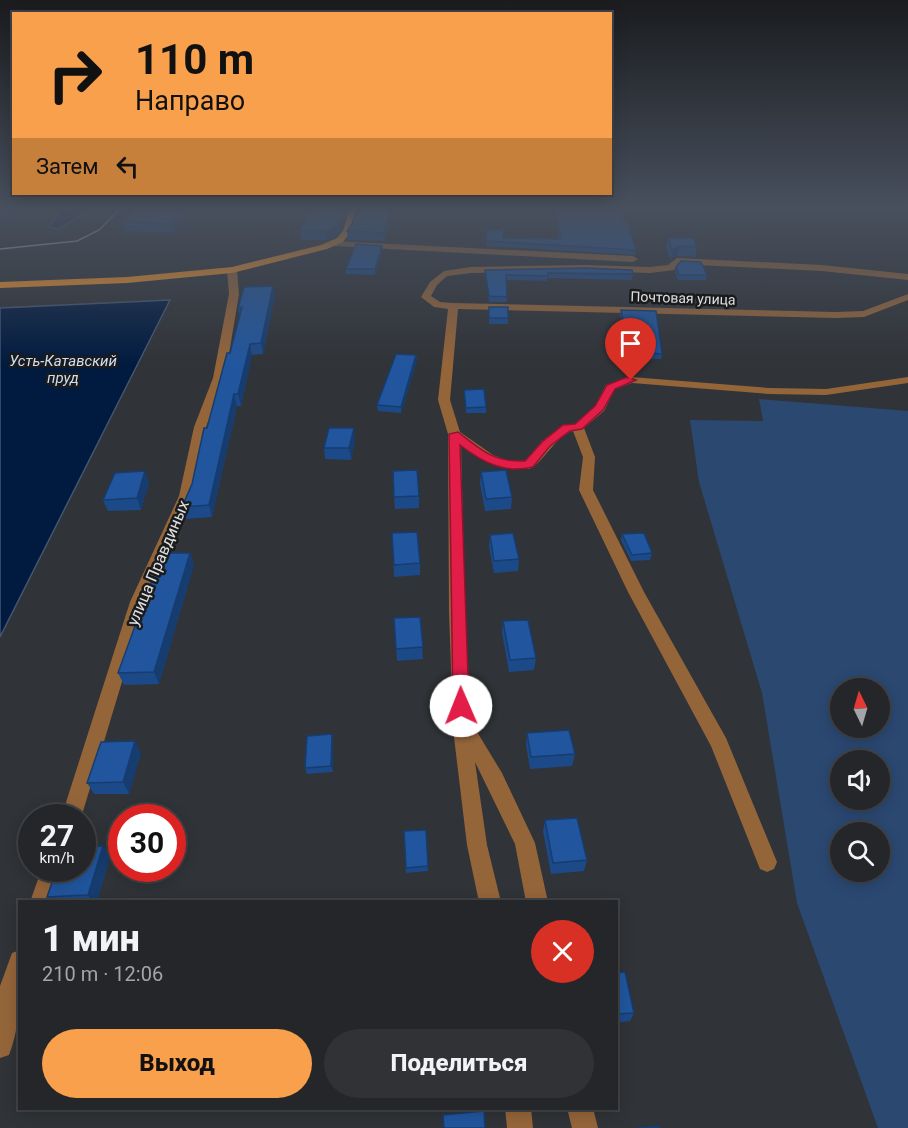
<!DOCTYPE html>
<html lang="ru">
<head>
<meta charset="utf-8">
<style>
	body { margin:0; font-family:Roboto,sans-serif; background:#303235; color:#f1f3f6; height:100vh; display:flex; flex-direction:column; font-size:22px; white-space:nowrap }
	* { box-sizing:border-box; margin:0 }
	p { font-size:20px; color:#a3a5a8 }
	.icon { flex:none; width:33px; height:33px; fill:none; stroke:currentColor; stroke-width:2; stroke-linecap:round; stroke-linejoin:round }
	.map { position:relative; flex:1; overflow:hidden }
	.details { position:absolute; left:18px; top:900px; width:600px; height:210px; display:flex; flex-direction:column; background:#242629; border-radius:0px; box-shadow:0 3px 15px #0003,0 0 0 2px #414346 }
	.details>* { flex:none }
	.top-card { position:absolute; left:12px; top:12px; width:600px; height:183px; border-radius:0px; box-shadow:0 3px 15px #0003,0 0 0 2px #414346; background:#f8a04b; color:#111; overflow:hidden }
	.needle { width:39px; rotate:355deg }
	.tools { position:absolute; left:830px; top:678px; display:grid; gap:12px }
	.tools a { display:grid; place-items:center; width:60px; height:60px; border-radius:50%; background:#242629; box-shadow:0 3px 15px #0003,0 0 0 2px #414346; font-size:30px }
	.speed { position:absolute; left:18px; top:804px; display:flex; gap:12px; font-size:30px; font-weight:700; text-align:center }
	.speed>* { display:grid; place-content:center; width:78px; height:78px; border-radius:50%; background:#242629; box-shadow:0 3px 15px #0003,0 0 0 2px #414346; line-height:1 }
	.speed small { font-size:15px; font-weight:400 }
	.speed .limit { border:9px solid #d22; background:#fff; color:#111 }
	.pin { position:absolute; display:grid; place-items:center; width:51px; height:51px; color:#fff; margin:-62px -26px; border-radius:50% 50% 50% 0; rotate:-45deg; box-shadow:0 0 6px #0007 }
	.pin .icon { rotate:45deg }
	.me { position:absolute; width:66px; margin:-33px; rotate:359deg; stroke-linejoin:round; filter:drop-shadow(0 0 4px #0008) }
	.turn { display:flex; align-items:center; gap:21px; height:126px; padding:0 24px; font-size:27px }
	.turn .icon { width:78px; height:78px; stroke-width:2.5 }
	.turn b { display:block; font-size:42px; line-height:51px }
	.then { display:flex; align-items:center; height:57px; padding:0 24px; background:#0003; gap:12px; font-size:22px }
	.round { display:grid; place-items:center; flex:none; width:63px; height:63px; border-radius:32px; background:#303235 }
	.overview { display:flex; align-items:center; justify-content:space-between; height:102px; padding:0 24px }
	h1 { font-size:36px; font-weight:800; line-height:45px }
	.button { display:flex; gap:12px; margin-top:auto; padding:12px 24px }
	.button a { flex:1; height:69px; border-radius:36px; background:#f8a04b; color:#111; font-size:24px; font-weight:800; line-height:69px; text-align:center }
	.button a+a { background:#303235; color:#f1f3f6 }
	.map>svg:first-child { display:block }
	.green { fill:#2b4871; fill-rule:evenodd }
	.water { fill:#011b40; stroke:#435671; stroke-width:1.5 }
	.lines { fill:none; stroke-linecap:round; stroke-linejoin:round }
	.minor { fill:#95653a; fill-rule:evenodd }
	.major { fill:#f59327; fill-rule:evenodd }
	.tram { stroke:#b2b4b7; stroke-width:1.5 }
	.wall { fill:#1c4a88 }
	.shaded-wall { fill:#173c6f }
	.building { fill:#21569e; stroke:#173c6f; stroke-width:1.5 }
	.route { fill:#e11d48; stroke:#92132f; stroke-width:1.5 }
	.labels { text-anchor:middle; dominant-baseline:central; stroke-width:5; stroke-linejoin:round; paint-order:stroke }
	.far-street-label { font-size:14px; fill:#dee0e2; stroke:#1a1b1c }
	.far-water-label { font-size:15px; font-style:italic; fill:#d0dff3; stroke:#1a1b1c }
	.street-label { font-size:16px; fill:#dee0e2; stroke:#1a1b1c }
</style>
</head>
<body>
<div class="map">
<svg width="908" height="1128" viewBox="0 0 908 1128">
	<rect width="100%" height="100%" fill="#303337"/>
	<path class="green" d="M 759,399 L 908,411 L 908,1128 L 878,1128 L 797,903 L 762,693 L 699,482 L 690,420 L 763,421 ZM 840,688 L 879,688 L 879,728 L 840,728 ZM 840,760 L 879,760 L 879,800 L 840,800 ZM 840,832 L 879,832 L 879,872 L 840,872 Z"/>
	<path class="water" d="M 63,208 L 92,208 L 59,229 L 49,227 Z
		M 170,300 L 0,637 L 0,308 Z"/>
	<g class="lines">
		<path class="minor" d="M 331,241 L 633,256 L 638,259 L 633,262 L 334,246 L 330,243 Z
			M 677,258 L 822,265 L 908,274 L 908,280 L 822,271 L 679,264 L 674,270 L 650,273 L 585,271 L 471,273 L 447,276 L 437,285 L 431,296 L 440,302 L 453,303 L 836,312 L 863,311 L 908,294 L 908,300 L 864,317 L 836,318 L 458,309 L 450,400 L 460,432 L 493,455 L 506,460 L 525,461 L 542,441 L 563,425 L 575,424 L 595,406 L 606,385 L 631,377 L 769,388 L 826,389 L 908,377 L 908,383 L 826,395 L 769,394 L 632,383 L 615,389 L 604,411 L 584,428 L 595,457 L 593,490 L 644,592 L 726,738 L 777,862 L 774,869 L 767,872 L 760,869 L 711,746 L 628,592 L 579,490 L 583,457 L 573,431 C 554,437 542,465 529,469 L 492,464 L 461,445 L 465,610 L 471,722 L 502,773 L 535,843 L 548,902 L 526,902 L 515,844 L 475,762 L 487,845 L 501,902 L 479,902 L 467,845 L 453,729 L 449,610 L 448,434 L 438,400 L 448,309 L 434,307 L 421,297 L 430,282 L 444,271 L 471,267 L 585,265 L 650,267 L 668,265 Z
			M 232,267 L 237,270 L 239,294 L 225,378 L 206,427 L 193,496 L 146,602 L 81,818 L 61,818 L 130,602 L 179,496 L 194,427 L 213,378 L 229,294 L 227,270 Z
			M 42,868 L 63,868 L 52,902 L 30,902 Z
			M 20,950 C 20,985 22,1022 9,1055 L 0,1058 L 0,986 L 12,953 Z
			M 505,1108 L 531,1108 L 533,1128 L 507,1128 Z
			M 567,1108 L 593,1108 L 598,1128 L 572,1128 Z"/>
		<path class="major" d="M 350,208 L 358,208 L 351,232 L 343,242 L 327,249 L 232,273 L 127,283 L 0,288 L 0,282 L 127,277 L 232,267 L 321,245 L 337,238 L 343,231 Z"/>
		<path class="tram" d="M 0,249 L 77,241 L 99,230 L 121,208"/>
	</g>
	<path class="wall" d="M 136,208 L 194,208 L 174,233 L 125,231 L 122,222 Z
		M 393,208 L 385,241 L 348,240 L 347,231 L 352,224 Z
		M 555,208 L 620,208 L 624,221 L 636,250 L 635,255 L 486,246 L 487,230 L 503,238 L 559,239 Z
		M 888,208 L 908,208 L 908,210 L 890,210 Z
		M 341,230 L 336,236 L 327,240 L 301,240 L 300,231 Z
		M 668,238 L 697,247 L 695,257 L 677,256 L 671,260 L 666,248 Z
		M 382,251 L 375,275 L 346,274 L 346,269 Z
		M 676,267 L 707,275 L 706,280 L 678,280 L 675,272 Z
		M 485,270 L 633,274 L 632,280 L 547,278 L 547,281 L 506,280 L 507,302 L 489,302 Z
		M 275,296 L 263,354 L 252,355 L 241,406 L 237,406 L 212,517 L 185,519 L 182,507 L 192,484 L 207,428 L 230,353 L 240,317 L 238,308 Z
		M 489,307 L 508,318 L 508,324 L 489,324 Z
		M 621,310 L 662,354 L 661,359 L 629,358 L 620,315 Z
		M 416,355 L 417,360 L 401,413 L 378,411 L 377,405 Z
		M 464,390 L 486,407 L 486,413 L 466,413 Z
		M 355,440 L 351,460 L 325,459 L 324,448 Z
		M 481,472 L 512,497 L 511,509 L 485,511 L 480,484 Z
		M 149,483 L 141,510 L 108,511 L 103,500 Z
		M 419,496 L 419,508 L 395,509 L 394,497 Z
		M 392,533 L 420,563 L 420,575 L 394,577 Z
		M 622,534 L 652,553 L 650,560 L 631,561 L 621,540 Z
		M 490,535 L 519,559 L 518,571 L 494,573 L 489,547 Z
		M 190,553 L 194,565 L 159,684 L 124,685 L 118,673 Z
		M 420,617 L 423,659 L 397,661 L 394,618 Z
		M 503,621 L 536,658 L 534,670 L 509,672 L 502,633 Z
		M 527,733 L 575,754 L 572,766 L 530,769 L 526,745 Z
		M 332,734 L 333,740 L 333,772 L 307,774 L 305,768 Z
		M 141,753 L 129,794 L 94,794 L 87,783 Z
		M 545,820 L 587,860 L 584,871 L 551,874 L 543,831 Z
		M 426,830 L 428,871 L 406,873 L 404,831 Z
		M 103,846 L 110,857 L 97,902 L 51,902 L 47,897 Z
		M 616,973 L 634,1013 L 630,1021 L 616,1023 Z"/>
	<path class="shaded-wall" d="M 0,208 L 17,208 L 0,223 Z
		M 185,208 L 194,208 L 174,233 L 172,224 Z
		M 345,208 L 349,208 L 341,230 L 336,236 L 327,240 L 326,231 Z
		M 390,208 L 393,208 L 385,241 L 384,233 Z
		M 382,246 L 382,251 L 375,275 L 375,269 Z
		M 679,246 L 677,256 L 671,260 L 672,250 Z
		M 273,286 L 275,296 L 263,354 L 261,343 Z
		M 250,344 L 252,355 L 241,406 L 238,394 Z
		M 416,355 L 417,360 L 401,413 L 401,407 Z
		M 234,394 L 237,406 L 212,517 L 209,505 Z
		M 354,428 L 355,440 L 351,460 L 349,448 Z
		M 145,471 L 149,483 L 141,510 L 137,498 Z
		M 190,553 L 194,565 L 159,684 L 154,672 Z
		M 332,734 L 333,740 L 333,772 L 331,766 Z
		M 135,741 L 141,753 L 129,794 L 123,782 Z
		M 103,846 L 110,857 L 97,902 L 92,902 L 88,895 Z"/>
	<path class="building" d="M 136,208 L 185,208 L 172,224 L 122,222 Z
		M 311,208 L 345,208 L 340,221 L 335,227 L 326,231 L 300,231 Z
		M 357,208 L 390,208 L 384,233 L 347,231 L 352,224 Z
		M 556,208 L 620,208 L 624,221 L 627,221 L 636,250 L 486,241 L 487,230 L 503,229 L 503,238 L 561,239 Z
		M 668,238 L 693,238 L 697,247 L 679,246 L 672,250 Z
		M 356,244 L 382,246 L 375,269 L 346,269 Z
		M 681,261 L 701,262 L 707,275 L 679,275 L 676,267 Z
		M 586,268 L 632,270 L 633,274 L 548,273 L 548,276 L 506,275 L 507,297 L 489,296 L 485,270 Z
		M 273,286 L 261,343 L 250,344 L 238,394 L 234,394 L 209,505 L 182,507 L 192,484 L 204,428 L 207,428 L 227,353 L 230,353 L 242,307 L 238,308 L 244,287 Z
		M 489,307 L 508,307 L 508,318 L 489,318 Z
		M 621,310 L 656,311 L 662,354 L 630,352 Z
		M 396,354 L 416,355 L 401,407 L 377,405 Z
		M 484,389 L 486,407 L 466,408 L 464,390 Z
		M 329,428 L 354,428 L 349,448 L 324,448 Z
		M 417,470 L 419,496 L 394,497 L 393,471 Z
		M 506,470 L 512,497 L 486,499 L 481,472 Z
		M 145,471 L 137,498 L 103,500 L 115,473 Z
		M 417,532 L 420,563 L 394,565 L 392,533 Z
		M 513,533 L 519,559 L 494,561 L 490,535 Z
		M 644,533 L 652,553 L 632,555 L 622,534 Z
		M 162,553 L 190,553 L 154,672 L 118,673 L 139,615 Z
		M 420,617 L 423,647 L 396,649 L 394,618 Z
		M 528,620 L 536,658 L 510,660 L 503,621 Z
		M 569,730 L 575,754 L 531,757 L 527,733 Z
		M 332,734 L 331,766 L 305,768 L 307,736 Z
		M 135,741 L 123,782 L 87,783 L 101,742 Z
		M 577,818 L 587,860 L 553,863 L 545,820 Z
		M 426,830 L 428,866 L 406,868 L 404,831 Z
		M 103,846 L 88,895 L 47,897 L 57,868 L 82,868 L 82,847 Z
		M 625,972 L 634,1013 L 616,1014 L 616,973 Z
		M 484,1111 L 485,1128 L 444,1128 L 443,1115 Z
		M 659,1126 L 659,1128 L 636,1128 Z"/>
	<linearGradient id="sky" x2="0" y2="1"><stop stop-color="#1a1c1e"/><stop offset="0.57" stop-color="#48505e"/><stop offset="1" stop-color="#48505e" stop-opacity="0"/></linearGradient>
	<rect width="908" height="365" fill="url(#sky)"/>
	<path class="route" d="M 627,377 L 636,380 L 615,389 L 603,410 L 582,429 L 570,431 L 550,446 L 533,467 C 504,474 482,462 460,445 L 469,706 L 466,711 L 455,711 L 453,706 L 449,434 L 458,432 C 483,451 493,462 525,461 L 542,442 L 563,425 L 575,424 L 595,406 L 607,385 Z"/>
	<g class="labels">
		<g class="far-street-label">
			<text transform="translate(683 298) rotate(2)">Почтовая улица</text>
		</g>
		<g class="far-water-label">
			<text x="63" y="361">Усть-Катавский<tspan x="63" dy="17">пруд</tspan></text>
		</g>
		<g class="street-label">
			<text transform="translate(158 563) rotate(-67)">улица Правдиных</text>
		</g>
	</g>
</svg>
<div class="tools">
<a><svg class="needle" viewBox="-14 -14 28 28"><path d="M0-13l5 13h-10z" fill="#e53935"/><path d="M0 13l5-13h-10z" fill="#a3a5a8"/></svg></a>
<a><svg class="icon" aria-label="sound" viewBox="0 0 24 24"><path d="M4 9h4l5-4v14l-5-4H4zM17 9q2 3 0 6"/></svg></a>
<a><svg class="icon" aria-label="search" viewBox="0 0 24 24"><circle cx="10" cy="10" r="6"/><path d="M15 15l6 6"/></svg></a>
</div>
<div class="speed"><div>27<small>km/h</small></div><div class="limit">30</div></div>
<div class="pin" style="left:631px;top:380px;background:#d93025"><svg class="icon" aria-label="arrive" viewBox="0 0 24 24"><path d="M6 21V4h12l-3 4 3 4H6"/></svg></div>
<svg class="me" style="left:461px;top:706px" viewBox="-20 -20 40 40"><circle r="19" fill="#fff"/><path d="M0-13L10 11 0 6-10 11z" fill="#e11d48"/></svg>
<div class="top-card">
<div class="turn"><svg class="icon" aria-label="right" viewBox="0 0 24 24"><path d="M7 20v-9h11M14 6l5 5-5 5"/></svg><div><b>110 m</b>Направо</div></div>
<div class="then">Затем<svg class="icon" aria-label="left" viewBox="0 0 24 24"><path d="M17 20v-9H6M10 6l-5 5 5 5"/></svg></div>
</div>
<section class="details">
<div class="overview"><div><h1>1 мин</h1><p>210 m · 12:06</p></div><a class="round" style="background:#d93025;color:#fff"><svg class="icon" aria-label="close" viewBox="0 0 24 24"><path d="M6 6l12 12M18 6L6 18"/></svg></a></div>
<div class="button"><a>Выход</a><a>Поделиться</a></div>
</section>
</div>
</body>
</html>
